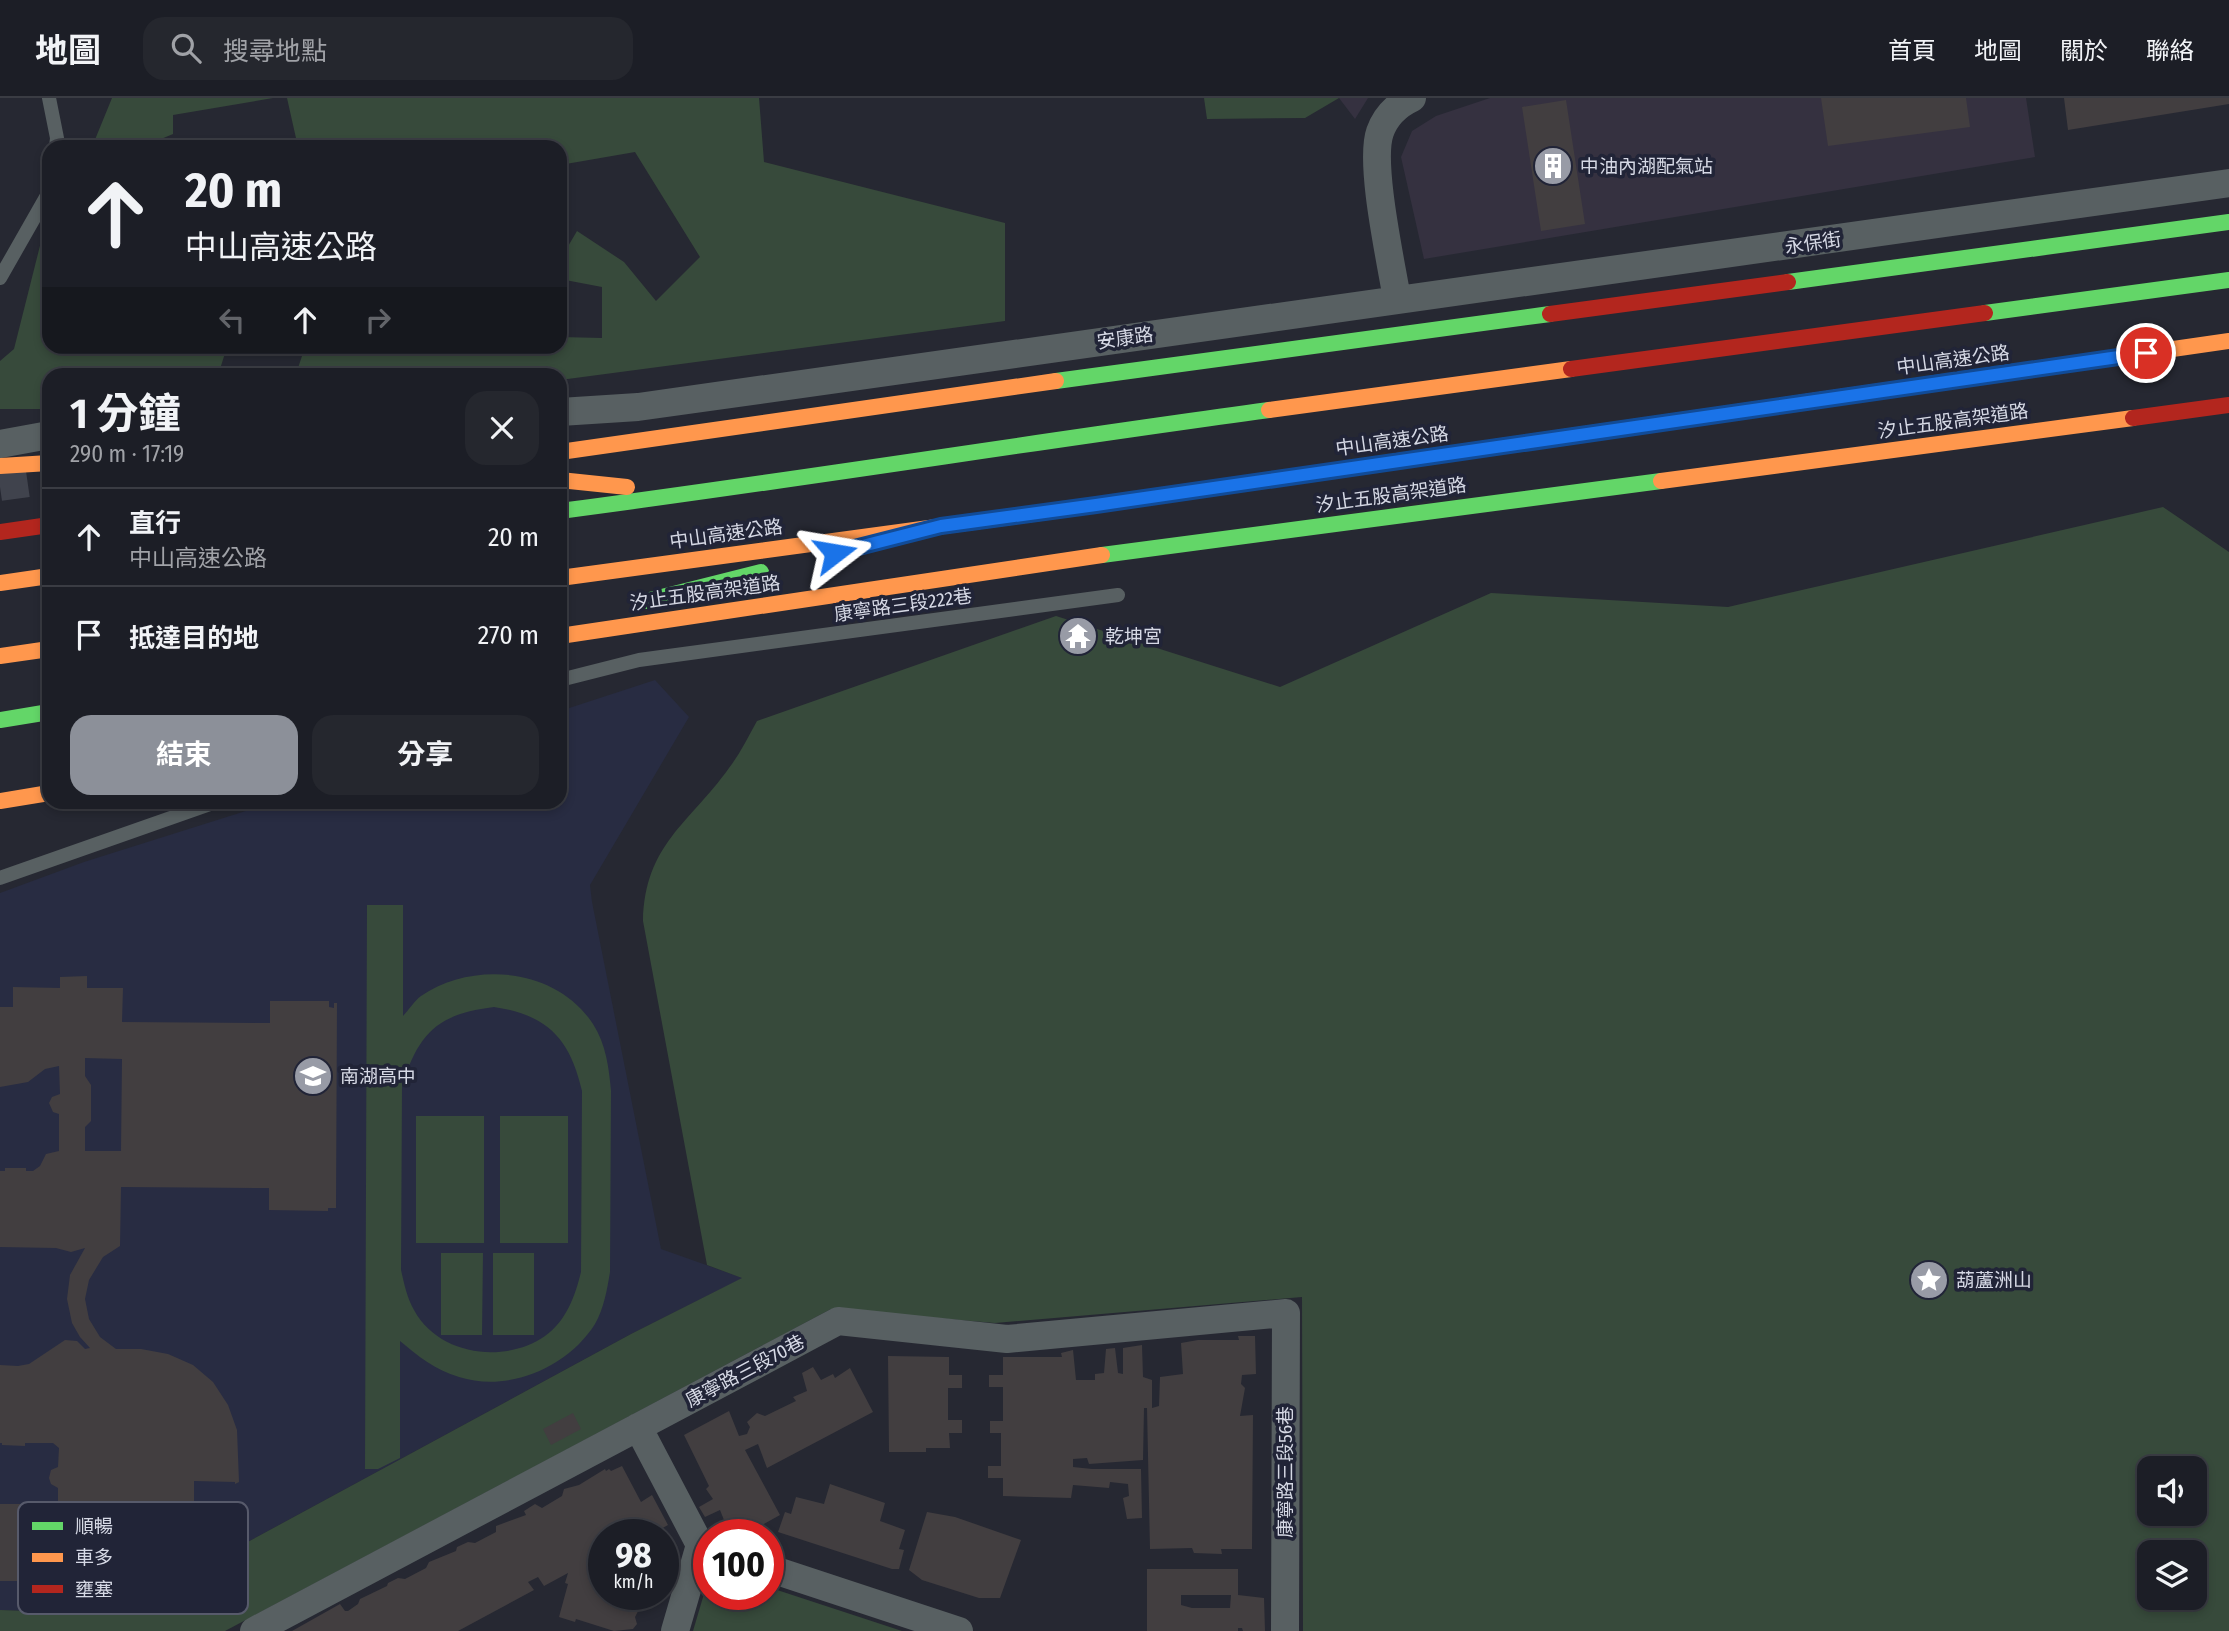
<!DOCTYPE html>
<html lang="zh-TW">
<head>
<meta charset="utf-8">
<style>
	body { margin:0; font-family:"Fira Sans Condensed","Noto Sans TC",sans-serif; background:#25272e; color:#f1f3f6; height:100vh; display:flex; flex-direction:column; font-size:26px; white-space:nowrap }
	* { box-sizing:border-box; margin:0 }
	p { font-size:23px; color:#a0a2a7 }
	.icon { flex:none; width:38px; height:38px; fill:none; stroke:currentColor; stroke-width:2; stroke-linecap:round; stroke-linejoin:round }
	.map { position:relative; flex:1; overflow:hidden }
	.drawer { position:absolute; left:42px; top:270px; width:525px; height:441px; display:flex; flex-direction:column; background:#1c1e26; border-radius:21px; box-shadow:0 4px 10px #0003,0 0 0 2px #3a3c43 }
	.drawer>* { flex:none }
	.guide { position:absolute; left:42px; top:42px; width:525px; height:214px; border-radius:21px; box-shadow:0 4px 10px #0003,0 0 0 2px #3a3c43; background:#1c1e26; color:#f1f3f6; overflow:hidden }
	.controls { position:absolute; left:2137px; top:1358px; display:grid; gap:14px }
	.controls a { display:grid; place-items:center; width:70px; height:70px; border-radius:14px; background:#1c1e26; box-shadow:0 4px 10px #0003,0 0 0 2px #3a3c43; font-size:35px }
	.speed { position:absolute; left:588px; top:1421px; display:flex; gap:14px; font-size:35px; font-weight:700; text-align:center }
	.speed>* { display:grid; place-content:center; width:91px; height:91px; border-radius:50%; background:#1c1e26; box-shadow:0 4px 10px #0003,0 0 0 2px #3a3c43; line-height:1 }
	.speed small { font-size:18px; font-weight:400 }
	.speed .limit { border:10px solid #d22; background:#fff; color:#111 }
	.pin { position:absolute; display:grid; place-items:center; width:60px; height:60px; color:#fff; margin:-30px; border:4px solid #fff; border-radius:50%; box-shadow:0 2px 7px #0007 }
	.me { position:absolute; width:77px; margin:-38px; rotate:76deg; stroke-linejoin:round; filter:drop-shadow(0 0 5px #0008) }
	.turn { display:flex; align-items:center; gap:24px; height:147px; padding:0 28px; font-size:32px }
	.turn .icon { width:91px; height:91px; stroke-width:2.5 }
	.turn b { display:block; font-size:49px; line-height:60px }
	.lanes { display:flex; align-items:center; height:66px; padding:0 28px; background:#0003; justify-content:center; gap:35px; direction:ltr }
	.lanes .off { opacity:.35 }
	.round { display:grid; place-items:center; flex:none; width:74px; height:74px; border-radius:21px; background:#25272e }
	.overview { display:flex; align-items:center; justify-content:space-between; height:119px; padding:0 28px }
	h1 { font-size:42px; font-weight:700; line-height:52px }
	.button { display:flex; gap:14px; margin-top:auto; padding:14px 28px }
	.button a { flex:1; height:80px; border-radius:21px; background:#8c9099; color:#fff; font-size:28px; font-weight:700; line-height:80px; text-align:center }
	.button a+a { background:#25272e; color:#f1f3f6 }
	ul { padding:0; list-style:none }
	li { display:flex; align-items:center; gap:21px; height:98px; padding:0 28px; border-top:2px solid #3a3c43 }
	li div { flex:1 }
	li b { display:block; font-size:26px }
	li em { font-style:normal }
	header { display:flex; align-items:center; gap:42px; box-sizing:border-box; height:98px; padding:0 35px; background:#1c1e26; border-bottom:2px solid #3a3c43 }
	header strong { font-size:33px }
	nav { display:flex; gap:38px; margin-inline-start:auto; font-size:24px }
	.search { width:490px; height:63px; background:#25272e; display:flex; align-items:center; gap:18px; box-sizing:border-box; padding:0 24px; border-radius:21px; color:#a0a2a7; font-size:26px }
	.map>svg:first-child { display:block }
	.industrial { fill:#353140 }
	.built { fill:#282c42 }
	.green { fill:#374a3b; fill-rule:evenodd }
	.building { fill:#423e40; fill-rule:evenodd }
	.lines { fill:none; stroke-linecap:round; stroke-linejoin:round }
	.street-tunnel { stroke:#40434d; stroke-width:28; stroke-dasharray:28 14; stroke-linecap:butt }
	.lane { stroke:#586062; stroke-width:14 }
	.street { stroke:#586062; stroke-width:28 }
	.fast { stroke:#63d668; stroke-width:16 }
	.slow { stroke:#ff974d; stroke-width:16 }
	.jam { stroke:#b3261e; stroke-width:16 }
	.route-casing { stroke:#114b97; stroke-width:18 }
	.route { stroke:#1a73e8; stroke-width:12 }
	.labels { text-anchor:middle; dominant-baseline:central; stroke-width:7; stroke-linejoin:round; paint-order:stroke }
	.poi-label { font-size:19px; fill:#d6d9e5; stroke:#212437; text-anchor:start }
	.street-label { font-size:19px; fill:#d6d9e5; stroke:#212437 }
	.key { fill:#212437; stroke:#575a6b; stroke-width:2 }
	.key-label { font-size:19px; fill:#d6d9e5 }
</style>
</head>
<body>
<header>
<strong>地圖</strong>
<div class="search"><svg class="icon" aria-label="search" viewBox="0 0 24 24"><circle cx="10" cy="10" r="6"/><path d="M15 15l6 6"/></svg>搜尋地點</div>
<nav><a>首頁</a><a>地圖</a><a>關於</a><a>聯絡</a></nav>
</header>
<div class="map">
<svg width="2229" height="1533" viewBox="0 0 2229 1533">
	<rect width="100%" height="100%" fill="#262832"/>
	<path class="industrial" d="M 1339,0 L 1368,0 L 1355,21 Z
		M 1490,0 L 2026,0 L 2035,59 L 1424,161 L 1401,59 L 1412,33 L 1436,18 Z"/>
	<path class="built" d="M 655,582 L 689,619 L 590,787 L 592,804 L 661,1151 L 743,1180 L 631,1236 L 115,1516 L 0,1512 L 0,795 L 84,764 L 274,704 L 560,704 L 560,613 Z"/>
	<path class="green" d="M 112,0 L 273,0 L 173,17 L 173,36 L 142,49 L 92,49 Z
		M 287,0 L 759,0 L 764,64 L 1005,125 L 1005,223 L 560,282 L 560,276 L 296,276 L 305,249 L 560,248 L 560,239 L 602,240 L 602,189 L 560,181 L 560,162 L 577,133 L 624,164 L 656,203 L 700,159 L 635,54 L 560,67 L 560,49 L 298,49 Z
		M 1204,0 L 1339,0 L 1305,20 L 1207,21 Z
		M 49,112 L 49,248 L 227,249 L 220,271 L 195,276 L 49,276 L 49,311 L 0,311 L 0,263 L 14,251 Z
		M 2163,409 L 2229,454 L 2229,1533 L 1303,1533 L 1302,1199 L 995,1225 L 831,1211 L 225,1533 L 0,1533 L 0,1512 L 115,1516 L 631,1236 L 742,1180 L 707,1167 L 643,823 C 645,746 689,726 729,670 C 740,656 748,639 757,623 L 1056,518 L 1280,589 L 1491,495 L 1728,509 ZM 2149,1370 L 2194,1370 L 2194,1416 L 2149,1416 ZM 2149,1454 L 2194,1454 L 2194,1500 L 2149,1500 Z
		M 367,807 L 403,807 L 403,918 C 409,912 414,903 421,898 C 473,862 557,870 593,926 C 606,946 609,970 611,993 L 610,1174 C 607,1192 604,1210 595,1226 C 568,1269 509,1295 459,1279 C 435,1272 418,1258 400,1243 L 400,1360 L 378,1371 L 365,1371 ZM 494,909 C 548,917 570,941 582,993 L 581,1174 C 575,1198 567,1222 545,1238 C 505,1266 439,1258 414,1212 C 407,1200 404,1185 401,1172 L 402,988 C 419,934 438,916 494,909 Z
		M 416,1018 L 484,1018 L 484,1145 L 416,1145 Z
		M 500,1018 L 568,1018 L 568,1145 L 500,1145 Z
		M 441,1155 L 483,1155 L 482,1237 L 441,1237 Z
		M 493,1155 L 534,1155 L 534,1237 L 493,1237 Z
		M 709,1479 L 709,1496 L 768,1496 L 768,1489 L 902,1533 L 693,1533 Z"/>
	<path class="building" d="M 1821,0 L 1966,0 L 1970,29 L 1828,48 Z
		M 2064,0 L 2229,0 L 2229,6 L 2068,32 Z
		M 1566,2 L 1585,126 L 1541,133 L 1522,9 Z
		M 87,878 L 87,890 L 123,890 L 122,924 L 270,925 L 270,903 L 329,903 L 329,909 L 334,910 L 334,905 L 337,905 L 336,1110 L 328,1110 L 328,1113 L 269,1112 L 269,1090 L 121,1089 L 120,1148 L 103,1159 L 89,1182 L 85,1201 L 89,1221 L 100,1239 L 116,1251 L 141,1251 L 168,1256 L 193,1267 L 213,1284 L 228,1307 L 237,1332 L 239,1384 L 235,1386 L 235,1384 L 194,1383 L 194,1411 L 157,1411 L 156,1464 L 117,1463 L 117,1451 L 99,1451 L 99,1458 L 88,1470 L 61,1470 L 61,1483 L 0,1483 L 0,1406 L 58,1406 L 58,1390 L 51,1386 L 49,1380 L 51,1372 L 58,1369 L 59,1350 L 53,1345 L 25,1345 L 25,1348 L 2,1347 L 2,1345 L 0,1345 L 0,1267 L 18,1268 L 29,1266 L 65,1242 L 77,1243 L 85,1251 L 90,1250 L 80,1239 L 72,1225 L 67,1201 L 70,1177 L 85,1150 L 71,1154 L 56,1150 L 0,1149 L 0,1073 L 5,1073 L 5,1070 L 26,1070 L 26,1073 L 33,1073 L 40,1068 L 46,1056 L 59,1053 L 59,1016 L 53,1014 L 49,1005 L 52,999 L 60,996 L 59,968 L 45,971 L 28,984 L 0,989 L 0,909 L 13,909 L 13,889 L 60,890 L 60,879 ZM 85,960 L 122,961 L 121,1053 L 85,1053 L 85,1029 L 91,1023 L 91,987 L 85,978 Z
		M 1238,1238 L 1255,1238 L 1256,1276 L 1242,1277 L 1241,1286 L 1245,1290 L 1240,1318 L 1253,1317 L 1252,1451 L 1221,1451 L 1222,1456 L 1194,1455 L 1192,1450 L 1150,1451 L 1147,1310 L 1144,1310 L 1143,1362 L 1089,1366 L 1087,1360 L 1073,1361 L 1073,1369 L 1092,1371 L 1141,1371 L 1142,1420 L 1127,1421 L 1123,1400 L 1129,1398 L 1128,1386 L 1110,1384 L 1109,1390 L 1073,1387 L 1071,1400 L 1003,1398 L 1003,1380 L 988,1380 L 988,1368 L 1001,1368 L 1001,1335 L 990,1335 L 990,1323 L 1003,1323 L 1003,1289 L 989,1289 L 989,1277 L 1003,1277 L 1003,1259 L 1062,1259 L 1061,1255 L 1073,1252 L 1076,1282 L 1095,1282 L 1095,1276 L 1104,1275 L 1106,1251 L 1115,1250 L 1118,1275 L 1123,1276 L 1123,1250 L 1142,1247 L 1143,1279 L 1152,1282 L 1152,1310 L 1159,1308 L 1160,1279 L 1183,1276 L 1181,1245 L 1198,1242 L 1239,1242 Z
		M 888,1258 L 949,1259 L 949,1277 L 962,1277 L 962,1290 L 948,1290 L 948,1322 L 962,1322 L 962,1335 L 949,1335 L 950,1350 L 926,1350 L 926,1354 L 889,1354 Z
		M 813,1269 L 821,1282 L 833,1276 L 835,1280 L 850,1270 L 873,1314 L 767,1370 L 758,1346 L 745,1352 L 780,1417 L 744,1437 L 737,1437 L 730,1426 L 726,1427 L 720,1412 L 705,1419 L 699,1409 L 713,1401 L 706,1391 L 709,1388 L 684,1337 L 729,1313 L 739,1338 L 747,1336 L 750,1329 L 747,1324 L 757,1315 L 765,1318 L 796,1303 L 793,1299 L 807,1293 L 802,1275 Z
		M 573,1315 L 581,1331 L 551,1347 L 543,1331 Z
		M 622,1368 L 641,1404 L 652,1397 L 668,1427 L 650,1437 L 604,1437 L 604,1460 L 601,1459 L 591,1464 L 604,1468 L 604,1496 L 647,1496 L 635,1519 L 637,1526 L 633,1531 L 614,1533 L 576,1521 L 575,1524 L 559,1519 L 568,1486 L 565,1485 L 568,1475 L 544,1488 L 538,1479 L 528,1484 L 534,1492 L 458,1533 L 292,1533 L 340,1506 L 345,1513 L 348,1513 L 358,1506 L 360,1501 L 387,1488 L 388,1485 L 398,1480 L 405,1481 L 426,1470 L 429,1464 L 456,1453 L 457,1449 L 468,1444 L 475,1445 L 496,1434 L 496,1428 L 526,1417 L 524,1413 L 535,1406 L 542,1410 L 562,1398 L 564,1391 L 579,1387 L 605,1371 L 606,1373 L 609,1371 L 611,1373 Z
		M 830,1386 L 885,1405 L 880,1423 L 905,1432 L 899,1451 L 904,1452 L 899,1471 L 892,1471 L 778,1434 L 785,1414 L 791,1416 L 796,1399 L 824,1406 Z
		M 927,1414 L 955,1419 L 1021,1442 L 1000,1500 L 979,1500 L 922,1482 L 909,1472 Z
		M 663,1461 L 675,1465 L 672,1477 L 663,1474 Z
		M 1147,1471 L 1238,1471 L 1238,1497 L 1264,1500 L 1265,1533 L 1243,1533 L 1242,1530 L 1238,1530 L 1238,1533 L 1147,1533 ZM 1181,1497 L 1231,1497 L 1230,1510 L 1192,1510 L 1181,1507 Z"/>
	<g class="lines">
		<path class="street-tunnel" d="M 0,389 L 49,382"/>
		<path class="lane" d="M 49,0 L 57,40 L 56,49
			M 0,180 L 49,94
			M 560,582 L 639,562 L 1118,497
			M 0,780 L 216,704"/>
		<path class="street" d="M 1397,201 C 1391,164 1369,65 1380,34 C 1386,17 1397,7 1412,0
			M 560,314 L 638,309 L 2229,85
			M 0,346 L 49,337
			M 638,1329 L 700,1447
			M 768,1470 L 959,1533
			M 254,1533 L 838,1223 L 1007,1241 L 1286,1215 L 1285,1533
			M 675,1533 L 700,1447"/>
		<path class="fast" d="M 1788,184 L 2229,124
			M 1985,215 L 2229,182
			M 1056,283 L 1550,216
			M 1365,368 L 1799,305
			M 560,413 C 797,382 1033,344 1269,312
			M 1102,457 L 1661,383
			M 646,503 L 761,474
			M 0,622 L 49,614"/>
		<path class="slow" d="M 1799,305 L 2229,243
			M 1269,312 L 1571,271
			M 560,354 L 1056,283
			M 0,368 L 49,365
			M 560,382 L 627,389
			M 1661,383 L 2133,320
			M 560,480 L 1039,415
			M 0,485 L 49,478
			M 560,538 L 1102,457
			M 0,558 L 49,551
			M 0,703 L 49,695"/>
		<path class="jam" d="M 1550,216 L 1788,184
			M 1571,271 L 1985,215
			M 2133,320 L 2229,307
			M 1039,415 L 1365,368
			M 0,434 L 49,427"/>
	</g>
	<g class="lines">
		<defs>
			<path id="route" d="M 835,455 L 941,428 L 1096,407 L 2146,255"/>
		</defs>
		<use href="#route" class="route-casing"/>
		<use href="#route" class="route"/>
	</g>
	<defs>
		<symbol id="building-disc" viewBox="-11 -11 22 22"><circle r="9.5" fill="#989ba6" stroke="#212437"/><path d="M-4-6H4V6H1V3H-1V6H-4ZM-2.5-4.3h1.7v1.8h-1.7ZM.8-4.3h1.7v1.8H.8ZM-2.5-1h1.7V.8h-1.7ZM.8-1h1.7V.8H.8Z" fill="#fff"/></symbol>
		<symbol id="temple-disc" viewBox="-11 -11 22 22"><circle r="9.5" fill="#989ba6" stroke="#212437"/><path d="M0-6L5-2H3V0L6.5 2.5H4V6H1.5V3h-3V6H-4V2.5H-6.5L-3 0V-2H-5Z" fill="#fff"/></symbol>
		<symbol id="school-disc" viewBox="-11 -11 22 22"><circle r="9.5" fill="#989ba6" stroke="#212437"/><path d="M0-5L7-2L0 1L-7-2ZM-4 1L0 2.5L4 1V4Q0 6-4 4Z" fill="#fff"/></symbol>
		<symbol id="sight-disc" viewBox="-11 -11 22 22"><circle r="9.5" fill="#989ba6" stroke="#212437"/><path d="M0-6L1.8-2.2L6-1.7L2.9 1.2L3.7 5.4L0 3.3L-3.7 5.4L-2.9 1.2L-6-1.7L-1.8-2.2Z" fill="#fff"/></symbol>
	</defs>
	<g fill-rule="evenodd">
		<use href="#building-disc" x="1531" y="46" width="44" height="44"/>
		<use href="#temple-disc" x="1056" y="516" width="44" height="44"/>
		<use href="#school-disc" x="291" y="956" width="44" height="44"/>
		<use href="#sight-disc" x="1907" y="1160" width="44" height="44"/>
	</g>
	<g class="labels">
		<g class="poi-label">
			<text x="1580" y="68">中油內湖配氣站</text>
			<text x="1105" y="538">乾坤宮</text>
			<text x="340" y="978">南湖高中</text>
			<text x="1956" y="1182">葫蘆洲山</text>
		</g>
		<g class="street-label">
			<text transform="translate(1813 145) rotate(-8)">永保街</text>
			<text transform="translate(1125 240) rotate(-8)">安康路</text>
			<text transform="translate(1953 262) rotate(-8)">中山高速公路</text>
			<text transform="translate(1953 323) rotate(-8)">汐止五股高架道路</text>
			<text transform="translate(1392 343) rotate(-8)">中山高速公路</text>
			<text transform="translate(1391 397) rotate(-8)">汐止五股高架道路</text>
			<text transform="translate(726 436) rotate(-8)">中山高速公路</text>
			<text transform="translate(705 495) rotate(-8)">汐止五股高架道路</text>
			<text transform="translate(903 507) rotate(-8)">康寧路三段222巷</text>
			<text transform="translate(745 1273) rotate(-28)">康寧路三段70巷</text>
			<text transform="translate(1285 1374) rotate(-90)">康寧路三段56巷</text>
		</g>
	</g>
	<rect x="18" y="1404" width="230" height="112" rx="10" class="key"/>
	<rect x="32" y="1424" width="31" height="8" fill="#63d668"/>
	<rect x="32" y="1455" width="31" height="9" fill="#ff974d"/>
	<rect x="32" y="1487" width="31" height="8" fill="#b3261e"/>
	<g class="key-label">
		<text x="75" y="1435">順暢</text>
		<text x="75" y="1466">車多</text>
		<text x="75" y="1498">壅塞</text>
	</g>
</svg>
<div class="controls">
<a><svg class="icon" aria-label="sound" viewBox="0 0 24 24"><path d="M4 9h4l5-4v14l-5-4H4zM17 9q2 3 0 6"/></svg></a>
<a><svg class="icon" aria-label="layers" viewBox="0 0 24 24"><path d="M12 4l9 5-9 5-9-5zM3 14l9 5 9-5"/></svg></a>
</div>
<div class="speed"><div>98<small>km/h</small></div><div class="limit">100</div></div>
<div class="pin" style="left:2146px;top:255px;background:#d93025"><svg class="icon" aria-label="arrive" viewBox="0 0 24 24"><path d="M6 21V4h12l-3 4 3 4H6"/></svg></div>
<svg class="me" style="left:835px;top:455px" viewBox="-20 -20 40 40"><path d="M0-17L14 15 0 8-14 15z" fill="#1a73e8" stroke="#fff" stroke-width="4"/></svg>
<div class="guide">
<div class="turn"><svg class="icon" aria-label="ahead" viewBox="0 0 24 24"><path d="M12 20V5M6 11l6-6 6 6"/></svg><div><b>20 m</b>中山高速公路</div></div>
<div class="lanes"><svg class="icon off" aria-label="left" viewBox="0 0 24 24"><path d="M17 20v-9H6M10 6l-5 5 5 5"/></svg><svg class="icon" aria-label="ahead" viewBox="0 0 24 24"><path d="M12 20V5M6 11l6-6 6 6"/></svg><svg class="icon off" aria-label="right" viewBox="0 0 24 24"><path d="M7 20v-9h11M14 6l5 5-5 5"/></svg></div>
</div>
<section class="drawer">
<div class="overview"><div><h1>1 分鐘</h1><p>290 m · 17:19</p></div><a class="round"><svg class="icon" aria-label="close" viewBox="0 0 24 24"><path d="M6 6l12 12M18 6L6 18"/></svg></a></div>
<ul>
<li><svg class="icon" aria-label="ahead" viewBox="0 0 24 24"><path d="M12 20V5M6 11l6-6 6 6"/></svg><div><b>直行</b><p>中山高速公路</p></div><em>20 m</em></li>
<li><svg class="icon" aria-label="arrive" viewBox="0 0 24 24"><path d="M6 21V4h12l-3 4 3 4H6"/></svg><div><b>抵達目的地</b></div><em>270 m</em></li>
</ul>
<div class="button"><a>結束</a><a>分享</a></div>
</section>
</div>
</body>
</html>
